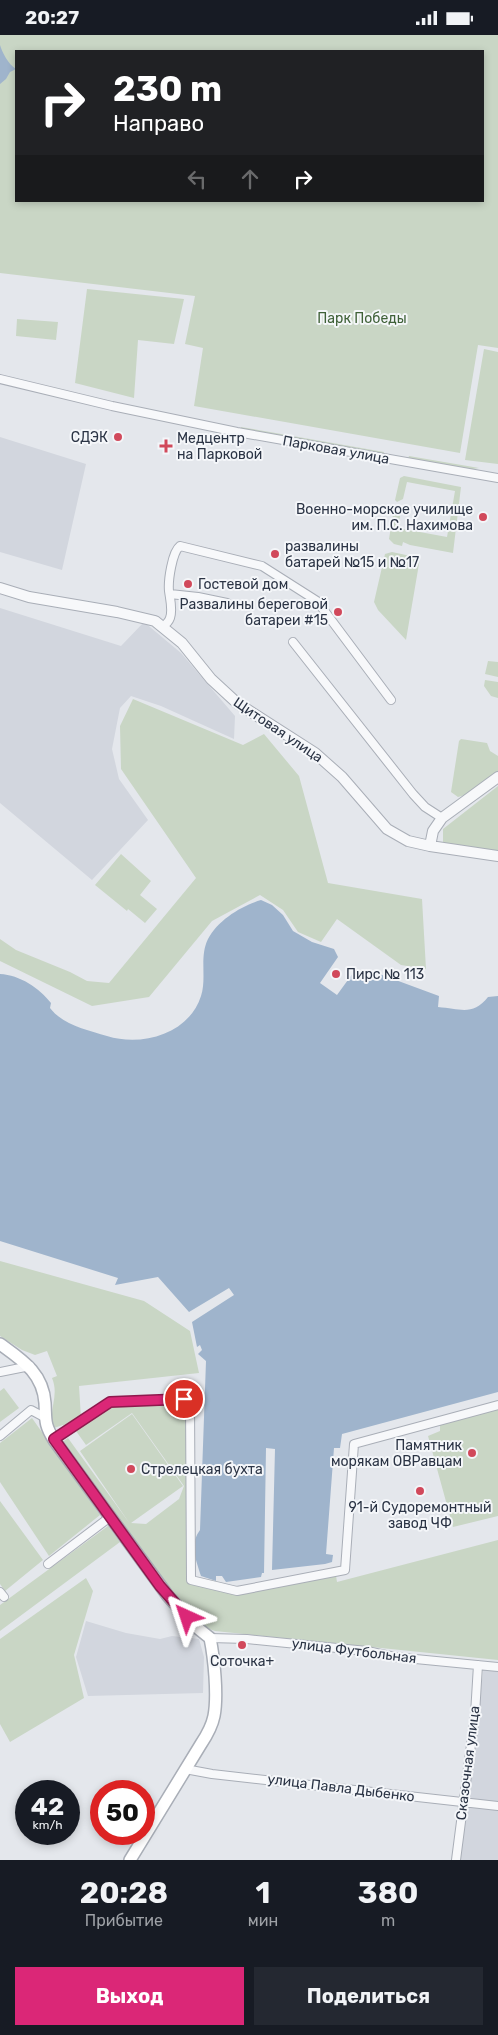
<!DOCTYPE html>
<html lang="ru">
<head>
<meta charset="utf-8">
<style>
	body { margin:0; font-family:Rubik,sans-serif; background:#242831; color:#f1f3f6; height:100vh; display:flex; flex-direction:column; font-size:19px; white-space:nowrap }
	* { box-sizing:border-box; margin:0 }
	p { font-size:16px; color:#9ea1a6 }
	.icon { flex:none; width:28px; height:28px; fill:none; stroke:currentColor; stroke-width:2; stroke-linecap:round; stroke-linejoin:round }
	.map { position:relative; height:1825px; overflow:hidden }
	.details { display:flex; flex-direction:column; background:#171b24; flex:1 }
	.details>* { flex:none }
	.top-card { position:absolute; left:15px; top:15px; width:469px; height:152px; border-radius:0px; box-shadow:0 2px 8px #0003; background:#202124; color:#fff; overflow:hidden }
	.speed { position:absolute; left:15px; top:1745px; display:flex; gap:10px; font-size:25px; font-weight:700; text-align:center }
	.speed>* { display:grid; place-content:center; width:65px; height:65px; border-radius:50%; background:#171b24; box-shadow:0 2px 8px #0003; line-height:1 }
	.speed small { font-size:12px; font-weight:400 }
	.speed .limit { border:8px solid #d22; background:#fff; color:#111 }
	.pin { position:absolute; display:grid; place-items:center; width:42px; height:42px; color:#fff; margin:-21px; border:2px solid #fff; border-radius:50%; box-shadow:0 1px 5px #0007 }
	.me { position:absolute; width:55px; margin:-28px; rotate:318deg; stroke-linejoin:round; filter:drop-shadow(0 0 4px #0008) }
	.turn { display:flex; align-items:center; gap:18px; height:105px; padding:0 15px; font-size:22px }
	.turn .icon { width:65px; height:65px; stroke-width:2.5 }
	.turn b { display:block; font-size:35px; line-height:42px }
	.lanes { display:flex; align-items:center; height:48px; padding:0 15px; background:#0003; justify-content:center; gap:25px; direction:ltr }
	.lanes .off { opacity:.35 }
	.eta { display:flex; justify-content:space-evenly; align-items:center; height:85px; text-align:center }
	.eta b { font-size:30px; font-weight:700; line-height:35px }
	.button { display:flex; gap:10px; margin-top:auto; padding:10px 15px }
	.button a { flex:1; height:58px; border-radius:0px; background:#db2777; color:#fff; font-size:20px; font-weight:700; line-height:58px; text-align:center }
	.button a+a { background:#242831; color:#f1f3f6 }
	.status { display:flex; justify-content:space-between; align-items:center; height:35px; padding:0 25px; background:#171b24; direction:ltr }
	.status svg { height:14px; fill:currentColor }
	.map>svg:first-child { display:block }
	.built { fill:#d2d6de }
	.green { fill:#c9d6c5; fill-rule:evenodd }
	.water { fill:#9fb4cc }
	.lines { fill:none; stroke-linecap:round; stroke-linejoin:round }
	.minor-casing { stroke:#a9aeb7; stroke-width:10 }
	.tertiary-casing { stroke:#a9aeb7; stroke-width:12 }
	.secondary-casing { stroke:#a9aeb7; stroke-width:14 }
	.minor { stroke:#f7f8fa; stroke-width:8 }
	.tertiary { stroke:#f7f8fa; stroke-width:10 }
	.secondary { stroke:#fff; stroke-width:11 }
	.route-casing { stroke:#8e194d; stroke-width:12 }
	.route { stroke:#db2777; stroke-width:9 }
	.poi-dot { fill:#d1495b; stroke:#f4f6f9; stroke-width:2 }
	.labels { text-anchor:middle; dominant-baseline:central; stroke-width:4; stroke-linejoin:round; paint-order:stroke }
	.park-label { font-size:14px; fill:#3f6138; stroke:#f4f6f9 }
	.poi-label { font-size:14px; fill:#2b3445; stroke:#f4f6f9; text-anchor:start }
	.street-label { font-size:14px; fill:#2b3445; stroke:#f4f6f9 }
</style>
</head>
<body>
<div class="status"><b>20:27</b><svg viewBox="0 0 49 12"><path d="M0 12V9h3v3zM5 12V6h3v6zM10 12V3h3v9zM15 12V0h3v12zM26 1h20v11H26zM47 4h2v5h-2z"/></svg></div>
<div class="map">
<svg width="498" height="1825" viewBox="0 0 498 1825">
	<rect width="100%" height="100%" fill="#e4e7ec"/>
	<path class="built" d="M 0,402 L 86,429 L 62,535 L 0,517 Z
		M 0,573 L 121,611 L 144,587 L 181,618 L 235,681 L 234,704 L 161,671 L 131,661 L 120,673 L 112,714 L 119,744 L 148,785 L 92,845 L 0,768 Z
		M 86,1586 L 126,1598 L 160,1604 L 172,1601 L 199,1604 L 204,1622 L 203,1658 L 88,1661 L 76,1622 Z
		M 484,1630 L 498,1632 L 498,1825 L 459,1825 Z"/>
	<path class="green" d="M 0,0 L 498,0 L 498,313 L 478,310 L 460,418 L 194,371 L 203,313 L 185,309 L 195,261 L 0,238 ZM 16,16 L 482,16 L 482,166 L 16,166 Z
		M 87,254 L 184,264 L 174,309 L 138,305 L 134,363 L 75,348 Z
		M 17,284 L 58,287 L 56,305 L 16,301 Z
		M 484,314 L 498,317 L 498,429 L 465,425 Z
		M 241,392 L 384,417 L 383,420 L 240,395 Z
		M 409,421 L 479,433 L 466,435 L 408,424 Z
		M 404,441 L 461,452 L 453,518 L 410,510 L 403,507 L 402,511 L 394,509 L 389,504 L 394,473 L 401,475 L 398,493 L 447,502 L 455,456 L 407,447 L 403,464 L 397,467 L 395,465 L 400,443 Z
		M 392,517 L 420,523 L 406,605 L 378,575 L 374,567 L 385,519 Z
		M 488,626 L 498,627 L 498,642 L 485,639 Z
		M 485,645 L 498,647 L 498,663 L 491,661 L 484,651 Z
		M 133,664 L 243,710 L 264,699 L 299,741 L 328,848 L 422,864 L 426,934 L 401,930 L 337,884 L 321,907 L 298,897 L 283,875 L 260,860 L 212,886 L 149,962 L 92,971 L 0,926 L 0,904 L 16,915 L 70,937 L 87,946 L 109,948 L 196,843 L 121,734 L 120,691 Z
		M 461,704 L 487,708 L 490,716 L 498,721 L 498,737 L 465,760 L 458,762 L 451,757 L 459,706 Z
		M 498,751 L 498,818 L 443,809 L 443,794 Z
		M 121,819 L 151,846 L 140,860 L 157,874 L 145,888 L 128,874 L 127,876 L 95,850 Z
		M 0,1226 L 144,1266 L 190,1296 L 199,1338 L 79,1351 L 81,1383 L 66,1393 L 63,1390 L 54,1393 C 47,1375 60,1362 52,1343 L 57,1341 L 47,1316 L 35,1320 L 22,1315 L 0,1301 Z
		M 4,1353 L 19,1373 L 0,1387 L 0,1356 Z
		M 114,1370 L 187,1370 L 194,1549 L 229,1554 L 335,1534 L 337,1547 L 498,1505 L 498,1625 L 215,1596 L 198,1590 L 173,1562 L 61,1408 L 68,1403 L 130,1489 L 80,1416 L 132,1379 L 183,1451 L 131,1488 L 146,1489 L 179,1464 L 184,1451 L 132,1378 L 86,1410 L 76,1396 Z
		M 498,1373 L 498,1481 L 453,1492 L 428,1401 L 440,1396 L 440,1388 Z
		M 32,1383 L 100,1480 L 49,1521 L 0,1447 L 0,1408 Z
		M 0,1466 L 43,1525 L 5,1556 L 0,1549 Z
		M 108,1491 L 120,1507 L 0,1596 L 0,1570 Z
		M 86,1543 L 93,1556 L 74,1620 L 84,1663 L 10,1707 L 0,1689 L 0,1604 Z"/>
	<path class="water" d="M 0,10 C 2,17 8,29 16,34 L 10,37 L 6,44 L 0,49 Z
		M 261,865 L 272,870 L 283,880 L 293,896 L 312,907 L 334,914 L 338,922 L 320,948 L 337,960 L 353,938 L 374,937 L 439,961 L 438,972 C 461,974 473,981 488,962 L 498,961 L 498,1357 L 342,1399 L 340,1413 L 334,1413 L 326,1519 L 333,1520 L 332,1527 L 325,1529 L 272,1535 L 275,1414 L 266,1413 L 264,1538 L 262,1538 L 261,1542 L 226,1547 L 222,1541 L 216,1541 L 216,1546 L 201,1541 C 196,1525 189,1509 200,1495 L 206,1326 L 198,1319 L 202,1315 L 200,1310 L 197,1312 L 192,1287 L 234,1260 L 229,1253 L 189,1277 L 158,1242 L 115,1250 L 118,1243 L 0,1206 L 0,939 C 20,940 39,953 51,968 L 50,973 C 63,990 87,995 107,1001 C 142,1012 189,999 201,961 C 207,943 199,922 208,904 C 218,885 241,871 261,865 Z"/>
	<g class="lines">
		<defs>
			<path id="minor" d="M 0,344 L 112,371 L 237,397 L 498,443
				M 170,559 L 198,562 L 227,568
				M 162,592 C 165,590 169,586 170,583 C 173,575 170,564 169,556 C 168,546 172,517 180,511 L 262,531 L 317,566 L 391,665
				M 293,607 L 413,759 L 425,772 L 442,783
				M 0,1337 L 30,1331
				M 0,1401 L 31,1375 L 44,1382
				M 54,1405 L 110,1367 L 184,1364 L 190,1366 L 191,1545 L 237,1556 L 345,1535 L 354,1409 L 498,1370
				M 48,1529 L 110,1482
				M 0,1557 L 4,1562
				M 210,1603 L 247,1604 L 367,1616 L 395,1622 L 498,1632
				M 185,1734 L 212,1739 L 498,1771
				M 456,1825 L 475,1679 L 478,1630"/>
			<path id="tertiary" d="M 0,553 L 29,562 L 117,577 L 155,586 L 182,608 L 211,644 L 237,668 L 315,718 L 342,742 L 387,794 L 408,806 L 430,811 L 498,821
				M 430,811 L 433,796 L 442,783 L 498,742"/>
			<path id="secondary" d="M 0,1309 C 22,1325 43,1338 45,1368 C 46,1385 44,1389 54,1405 L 168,1561 L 195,1591 L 210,1603 C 214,1623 218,1660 214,1681 C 212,1691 207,1700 201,1709 L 130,1825"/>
		</defs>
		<use href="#minor" class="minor-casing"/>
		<use href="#tertiary" class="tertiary-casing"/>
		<use href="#secondary" class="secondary-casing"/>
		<use href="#minor" class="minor"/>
		<use href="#tertiary" class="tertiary"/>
		<use href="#secondary" class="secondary"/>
	</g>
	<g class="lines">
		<defs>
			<path id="route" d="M 184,1364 L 110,1367 L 54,1404 L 160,1551 L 187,1582"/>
		</defs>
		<use href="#route" class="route-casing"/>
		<use href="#route" class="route"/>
	</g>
	<g class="poi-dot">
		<circle cx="118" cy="402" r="5"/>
		<path d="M163.5 403.5h5v5h5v5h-5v5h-5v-5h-5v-5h5z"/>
		<circle cx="483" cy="482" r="5"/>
		<circle cx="275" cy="519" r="5"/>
		<circle cx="188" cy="549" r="5"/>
		<circle cx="338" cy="577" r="5"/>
		<circle cx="336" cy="939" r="5"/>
		<circle cx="472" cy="1418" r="5"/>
		<circle cx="131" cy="1434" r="5"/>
		<circle cx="420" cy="1456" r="5"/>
		<circle cx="242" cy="1610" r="5"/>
	</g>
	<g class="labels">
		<g class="park-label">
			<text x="362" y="283">Парк Победы</text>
		</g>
		<g class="poi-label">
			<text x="108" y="402" text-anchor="end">СДЭК</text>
			<text x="177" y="403">Медцентр<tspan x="177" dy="16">на Парковой</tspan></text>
			<text x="473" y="474" text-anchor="end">Военно-морское училище<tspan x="473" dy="16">им. П.С. Нахимова</tspan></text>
			<text x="285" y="511">развалины<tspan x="285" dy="16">батарей №15 и №17</tspan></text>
			<text x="198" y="549">Гостевой дом</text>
			<text x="328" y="569" text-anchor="end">Развалины береговой<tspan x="328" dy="16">батареи #15</tspan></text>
			<text x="346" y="939">Пирс № 113</text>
			<text x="462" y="1410" text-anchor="end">Памятник<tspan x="462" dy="16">морякам ОВРавцам</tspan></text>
			<text x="141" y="1434">Стрелецкая бухта</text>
			<text x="420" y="1472" text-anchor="middle">91-й Судоремонтный<tspan x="420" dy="16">завод ЧФ</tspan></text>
			<text x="242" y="1626" text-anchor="middle">Соточка+</text>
		</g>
		<g class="street-label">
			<text transform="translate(336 415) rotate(10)">Парковая улица</text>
			<text transform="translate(278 695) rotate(34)">Щитовая улица</text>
			<text transform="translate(354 1616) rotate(7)">улица Футбольная</text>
			<text transform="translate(468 1728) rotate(-83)">Сказочная улица</text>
			<text transform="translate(341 1753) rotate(7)">улица Павла Дыбенко</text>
		</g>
	</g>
</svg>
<div class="speed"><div>42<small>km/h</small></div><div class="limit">50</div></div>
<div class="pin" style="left:184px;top:1364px;background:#d93025"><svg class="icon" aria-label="arrive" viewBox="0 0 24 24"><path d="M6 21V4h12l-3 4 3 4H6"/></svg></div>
<svg class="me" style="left:187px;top:1582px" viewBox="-20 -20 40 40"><path d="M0-17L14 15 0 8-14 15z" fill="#db2777" stroke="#fff" stroke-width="4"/></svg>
<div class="top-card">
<div class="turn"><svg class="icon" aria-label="right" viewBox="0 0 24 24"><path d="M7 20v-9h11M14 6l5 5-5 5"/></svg><div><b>230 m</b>Направо</div></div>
<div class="lanes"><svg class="icon off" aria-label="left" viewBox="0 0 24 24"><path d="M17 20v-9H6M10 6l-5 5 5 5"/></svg><svg class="icon off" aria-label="ahead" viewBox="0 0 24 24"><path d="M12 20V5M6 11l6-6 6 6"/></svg><svg class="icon" aria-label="right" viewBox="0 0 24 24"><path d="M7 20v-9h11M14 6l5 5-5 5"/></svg></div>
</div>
</div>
<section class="details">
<div class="eta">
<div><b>20:28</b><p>Прибытие</p></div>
<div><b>1</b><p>мин</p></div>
<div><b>380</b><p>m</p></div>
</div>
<div class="button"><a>Выход</a><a>Поделиться</a></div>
</section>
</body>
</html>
